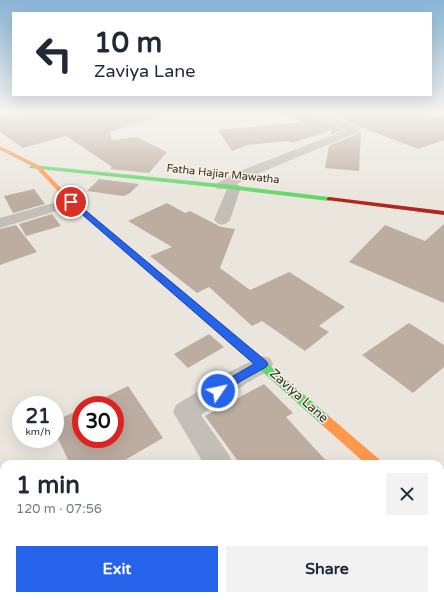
<!DOCTYPE html>
<html lang="en">
<head>
<meta charset="utf-8">
<style>
	body { margin:0; font-family:"Varela Round",sans-serif; background:#f2f2f3; color:#1f2937; height:100vh; display:flex; flex-direction:column; font-size:15px; white-space:nowrap }
	* { box-sizing:border-box; margin:0 }
	p { font-size:13px; color:#747a83 }
	.icon { flex:none; width:22px; height:22px; fill:none; stroke:currentColor; stroke-width:2; stroke-linecap:round; stroke-linejoin:round }
	.map { position:relative; flex:1; overflow:hidden }
	.drawer { position:absolute; left:0px; top:460px; width:444px; height:140px; display:flex; flex-direction:column; background:#fff; border-radius:12px 12px 0 0; box-shadow:0 4px 16px #0002 }
	.drawer>* { flex:none }
	.banner { position:absolute; left:12px; top:12px; width:420px; height:84px; border-radius:0px; box-shadow:0 4px 16px #0002; background:#fff; color:#1f2937; overflow:hidden }
	.speed { position:absolute; left:12px; top:396px; display:flex; gap:8px; font-size:20px; font-weight:700; text-align:center }
	.speed>* { display:grid; place-content:center; width:52px; height:52px; border-radius:50%; background:#fff; box-shadow:0 4px 16px #0002; line-height:1 }
	.speed small { font-size:10px; font-weight:400 }
	.speed .limit { border:6px solid #d22; background:#fff; color:#111 }
	.pin { position:absolute; display:grid; place-items:center; width:34px; height:34px; color:#fff; margin:-17px; border:2px solid #fff; border-radius:50%; box-shadow:0 1px 4px #0007 }
	.me { position:absolute; width:44px; margin:-22px; rotate:56deg; stroke-linejoin:round; filter:drop-shadow(0 0 3px #0008) }
	.turn { display:flex; align-items:center; gap:14px; height:84px; padding:0 16px; font-size:18px }
	.turn .icon { width:52px; height:52px; stroke-width:2.5 }
	.turn b { display:block; font-size:28px; line-height:34px }
	.round { display:grid; place-items:center; flex:none; width:42px; height:42px; border-radius:0px; background:#f2f2f3 }
	.headline { display:flex; align-items:center; justify-content:space-between; height:68px; padding:0 16px }
	h1 { font-size:24px; font-weight:700; line-height:30px }
	.button { display:flex; gap:8px; margin-top:auto; padding:8px 16px }
	.button a { flex:1; height:46px; border-radius:0px; background:#2563eb; color:#fff; font-size:16px; font-weight:700; line-height:46px; text-align:center }
	.button a+a { background:#f2f2f3; color:#1f2937 }
	.map>svg:first-child { display:block }
	.building { fill:#bdada1 }
	.lines { fill:none; stroke-linecap:round; stroke-linejoin:round }
	.street { fill:#c3beb7; fill-rule:evenodd }
	.fast { fill:#63d668; fill-rule:evenodd }
	.slow { fill:#ff974d; fill-rule:evenodd }
	.jam { fill:#b3261e; fill-rule:evenodd }
	.route { fill:#2563eb; stroke:#184099 }
	.labels { text-anchor:middle; dominant-baseline:central; stroke-width:3; stroke-linejoin:round; paint-order:stroke }
	.far-street-label { font-size:11px; fill:#332c27; stroke:#f7f1e5 }
	.street-label { font-size:13px; fill:#332c27; stroke:#f7f1e5 }
</style>
</head>
<body>
<div class="map">
<svg width="444" height="600" viewBox="0 0 444 600">
	<rect width="100%" height="100%" fill="#eae6de"/>
	<path class="building" d="M 0,113 L 157,113 L 157,117 L 110,132 L 112,140 L 136,137 L 167,152 L 149,173 L 110,169 L 112,167 L 66,136 L 23,148 L 0,132 Z
		M 283,113 L 311,113 L 342,130 L 331,134 L 332,130 L 292,143 L 288,141 L 247,145 L 232,151 L 218,130 L 303,122 Z
		M 330,113 L 418,113 L 433,118 L 444,115 L 444,140 L 418,149 L 361,127 L 361,129 L 360,127 Z
		M 361,131 L 359,171 L 325,168 L 329,146 L 360,133 Z
		M 99,179 L 139,184 L 130,193 L 124,196 L 87,191 Z
		M 34,189 L 45,204 L 13,213 L 4,196 Z
		M 167,203 L 185,213 L 190,211 L 221,227 L 235,229 L 220,268 L 250,290 L 289,272 L 345,307 L 319,326 L 329,332 L 305,351 L 262,321 L 252,326 L 209,287 L 197,293 L 150,256 L 172,247 L 128,221 Z
		M 52,214 L 61,226 L 26,236 L 19,224 Z
		M 444,224 L 444,303 L 349,262 L 385,225 L 425,241 Z
		M 16,225 L 37,252 L 0,265 L 0,229 Z
		M 409,323 L 444,345 L 444,367 L 413,393 L 362,355 Z
		M 209,334 L 224,347 L 188,368 L 174,354 Z
		M 264,384 L 293,413 L 286,417 L 329,464 L 240,464 L 205,416 Z
		M 128,386 L 163,438 L 118,464 L 70,464 L 55,432 L 55,421 L 81,409 L 81,439 L 115,439 L 115,405 L 89,405 Z"/>
	<g class="lines">
		<path class="street" d="M 312,113 L 326,113 L 359,128 L 360,130 L 359,132 L 250,177 L 237,184 L 241,187 L 230,220 L 227,223 L 222,225 L 217,223 L 214,220 L 227,189 L 217,189 L 215,186 L 217,183 L 240,171 L 346,130 Z
			M 71,198 L 76,199 L 78,202 L 76,205 L 0,228 L 0,218 Z
			M 262,356 L 270,358 L 273,364 L 270,370 L 245,384 L 201,415 L 229,455 L 233,464 L 204,464 L 173,412 L 176,405 L 229,372 Z
			M 440,507 L 444,509 L 444,540 L 440,538 Z
			M 226,596 L 260,596 L 259,600 L 225,600 Z"/>
		<path class="fast" d="M 32,165 L 222,184 L 329,197 L 332,199 L 329,201 L 222,188 L 30,168 L 29,167 Z
			M 183,293 L 186,294 L 330,417 L 332,421 L 330,425 L 326,426 L 322,425 L 180,298 L 179,296 L 180,294 Z"/>
		<path class="slow" d="M 0,146 L 40,166 L 73,201 L 186,294 L 187,296 L 186,298 L 180,298 L 69,203 L 36,168 L 0,150 Z
			M 326,416 L 330,417 L 380,460 L 381,464 L 366,464 L 322,425 L 320,421 L 322,417 Z"/>
		<path class="jam" d="M 329,197 L 444,211 L 444,215 L 327,200 L 327,198 Z"/>
	</g>
	<linearGradient id="sky" x2="0" y2="1"><stop stop-color="#89b5d6"/><stop offset="0.57" stop-color="#f6f4f0"/><stop offset="1" stop-color="#f6f4f0" stop-opacity="0"/></linearGradient>
	<rect width="444" height="197" fill="url(#sky)"/>
	<path class="route" d="M 69,200 L 73,200 L 266,361 L 268,364 L 266,367 L 241,381 L 222,394 L 218,395 L 214,394 L 212,391 L 214,387 L 254,364 L 69,203 Z"/>
	<g class="labels">
		<g class="far-street-label">
			<text transform="translate(223 174) rotate(6)">Fatha Hajiar Mawatha</text>
		</g>
		<g class="street-label">
			<text transform="translate(299 396) rotate(42)">Zaviya Lane</text>
		</g>
	</g>
</svg>
<div class="speed"><div>21<small>km/h</small></div><div class="limit">30</div></div>
<div class="pin" style="left:71px;top:202px;background:#d93025"><svg class="icon" aria-label="arrive" viewBox="0 0 24 24"><path d="M6 21V4h12l-3 4 3 4H6"/></svg></div>
<svg class="me" style="left:218px;top:391px" viewBox="-20 -20 40 40"><circle r="17" fill="#2563eb" stroke="#fff" stroke-width="3"/><path d="M0-11L8 9 0 5-8 9z" fill="#fff"/></svg>
<div class="banner">
<div class="turn"><svg class="icon" aria-label="left" viewBox="0 0 24 24"><path d="M17 20v-9H6M10 6l-5 5 5 5"/></svg><div><b>10 m</b>Zaviya Lane</div></div>
</div>
<section class="drawer">
<div class="headline"><div><h1>1 min</h1><p>120 m · 07:56</p></div><a class="round"><svg class="icon" aria-label="close" viewBox="0 0 24 24"><path d="M6 6l12 12M18 6L6 18"/></svg></a></div>
<div class="button"><a>Exit</a><a>Share</a></div>
</section>
</div>
</body>
</html>
